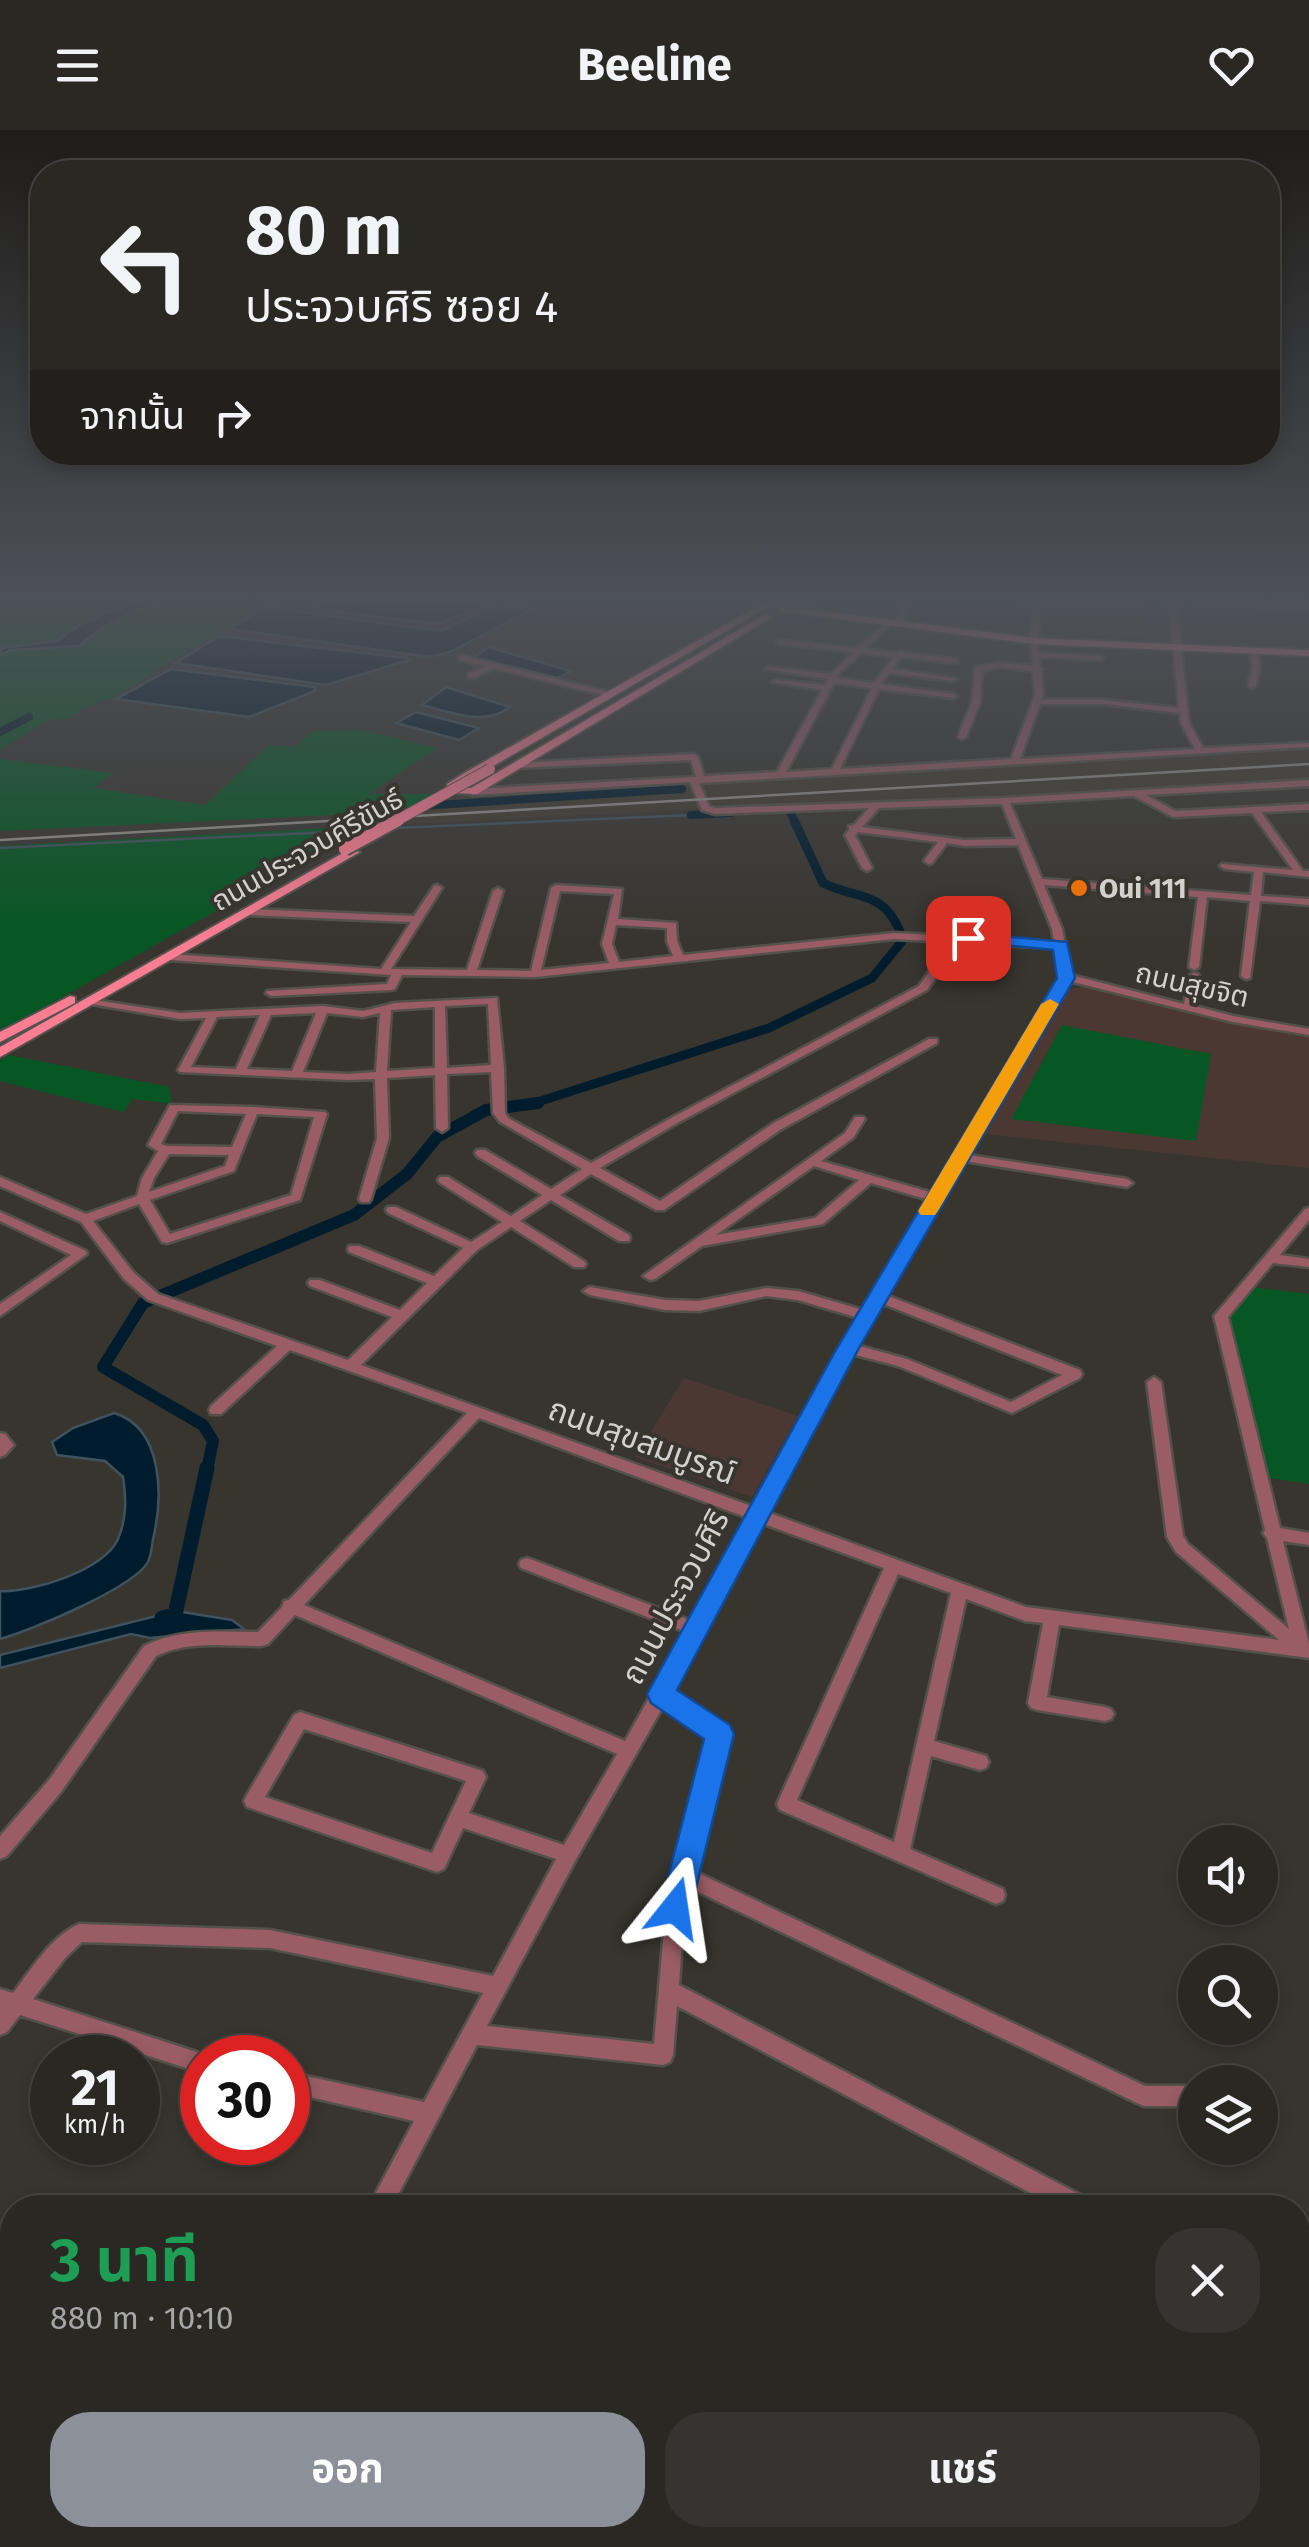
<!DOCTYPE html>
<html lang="th">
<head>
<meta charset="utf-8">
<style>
	body { margin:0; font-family:"Fira Sans","Noto Sans Thai",sans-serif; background:#363430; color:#f1f3f6; height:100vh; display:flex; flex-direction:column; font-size:38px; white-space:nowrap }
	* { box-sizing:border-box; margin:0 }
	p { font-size:32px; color:#a5a6a6 }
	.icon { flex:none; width:55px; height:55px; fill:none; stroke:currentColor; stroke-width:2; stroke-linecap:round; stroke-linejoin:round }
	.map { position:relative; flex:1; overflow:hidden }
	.drawer { position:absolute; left:0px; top:2065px; width:1310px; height:352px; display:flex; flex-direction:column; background:#2a2823; border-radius:40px 40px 0 0; box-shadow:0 5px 15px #0003,0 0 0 2px #464441 }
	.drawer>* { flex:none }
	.top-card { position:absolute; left:30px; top:30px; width:1250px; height:305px; border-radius:40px; box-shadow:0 5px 15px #0003,0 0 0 2px #464441; background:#2a2823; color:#f1f3f6; overflow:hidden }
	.tools { position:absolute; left:1178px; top:1695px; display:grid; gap:20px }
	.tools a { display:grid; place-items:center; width:100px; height:100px; border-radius:50%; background:#2a2823; box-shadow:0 5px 15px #0003,0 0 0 2px #464441; font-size:50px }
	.speed { position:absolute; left:30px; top:1905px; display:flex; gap:20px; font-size:50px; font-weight:700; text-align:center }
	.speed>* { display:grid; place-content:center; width:130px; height:130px; border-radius:50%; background:#2a2823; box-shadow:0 5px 15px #0003,0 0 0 2px #464441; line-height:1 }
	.speed small { font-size:25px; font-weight:400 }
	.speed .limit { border:15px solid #d22; background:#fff; color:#111 }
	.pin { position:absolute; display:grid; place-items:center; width:85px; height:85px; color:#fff; margin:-42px; border-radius:20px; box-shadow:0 5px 15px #0006 }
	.me { position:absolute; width:110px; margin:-55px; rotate:15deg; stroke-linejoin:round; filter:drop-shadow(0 0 8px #0008) }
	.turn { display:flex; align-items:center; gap:35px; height:210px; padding:0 50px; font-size:45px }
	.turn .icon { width:130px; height:130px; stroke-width:2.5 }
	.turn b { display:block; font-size:70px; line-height:85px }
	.then { display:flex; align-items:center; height:95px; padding:0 50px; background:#0003; gap:20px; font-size:38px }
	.round { display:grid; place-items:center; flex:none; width:105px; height:105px; border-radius:40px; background:#363430 }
	.summary { display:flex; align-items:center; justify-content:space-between; height:170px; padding:0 50px }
	h1 { font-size:60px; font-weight:700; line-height:75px; color:#1e9e55 }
	.cta { display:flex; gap:20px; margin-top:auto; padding:20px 50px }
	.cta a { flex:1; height:115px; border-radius:40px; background:#8c9099; color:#fff; font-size:40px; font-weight:700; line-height:115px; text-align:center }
	.cta a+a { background:#363430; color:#f1f3f6 }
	header { display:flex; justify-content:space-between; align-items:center; height:130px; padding:0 50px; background:#2a2823; font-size:45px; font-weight:700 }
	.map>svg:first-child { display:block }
	.built { fill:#423b2f }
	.education { fill:#4c3833 }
	.green { fill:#065723 }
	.water { fill:#001c2d; stroke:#3f525d; stroke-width:2.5 }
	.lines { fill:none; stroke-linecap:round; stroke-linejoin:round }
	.stream { stroke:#3f525d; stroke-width:2.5 }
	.canal-far3 { stroke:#001c2d; stroke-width:8 }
	.canal-far2 { stroke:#001c2d; stroke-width:9 }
	.canal-far1 { stroke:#001c2d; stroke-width:12 }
	.canal { stroke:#001c2d; stroke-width:15 }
	.minor-casing { stroke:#54514b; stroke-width:5 }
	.major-casing { stroke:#54514b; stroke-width:4 }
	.minor { fill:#9a5c65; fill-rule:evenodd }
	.major { fill:#fb7d92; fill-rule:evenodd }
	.rail { stroke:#92908b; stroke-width:2.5 }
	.major-bridge-far1-casing { stroke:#54514b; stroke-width:12; stroke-linecap:butt }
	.major-bridge-casing { stroke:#54514b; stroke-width:16; stroke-linecap:butt }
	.major-bridge-far1 { stroke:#fb7d92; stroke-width:10 }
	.major-bridge { stroke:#fb7d92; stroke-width:12 }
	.route { fill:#1a73e8; stroke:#114b97; stroke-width:2.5 }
	.slow { fill:#f59e0b }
	.food-dot { fill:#e8710a; stroke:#38352f; stroke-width:4 }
	.labels { text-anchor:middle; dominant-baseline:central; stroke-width:8; stroke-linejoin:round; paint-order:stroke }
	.far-street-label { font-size:28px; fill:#d3d1cd; stroke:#38352f }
	.far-poi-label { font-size:28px; font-weight:bold; fill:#d3d1cd; stroke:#38352f; text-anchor:start }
	.street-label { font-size:32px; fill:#d3d1cd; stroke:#38352f }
</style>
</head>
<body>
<header><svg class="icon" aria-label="menu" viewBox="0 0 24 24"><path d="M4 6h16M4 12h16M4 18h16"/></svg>Beeline<svg class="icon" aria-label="heart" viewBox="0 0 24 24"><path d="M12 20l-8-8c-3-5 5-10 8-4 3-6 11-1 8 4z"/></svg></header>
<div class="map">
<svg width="1309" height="2417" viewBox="0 0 1309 2417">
	<rect width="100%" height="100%" fill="#38352f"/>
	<path class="built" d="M 1309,619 L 1309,650 L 881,675 L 842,672 L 369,696 L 404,682 L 464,665 Z"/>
	<path class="education" d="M 1041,471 L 1145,471 L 1146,508 L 1038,501 Z
		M 1084,856 L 1238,893 L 1309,905 L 1309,1038 L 984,1004 L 1064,861 Z
		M 684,1248 L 798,1286 L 752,1367 L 635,1327 Z"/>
	<path class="green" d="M 0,471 L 133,471 L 81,494 L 57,511 L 0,519 Z
		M 171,471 L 270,471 L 112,568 L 81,579 L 71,588 L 46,591 L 0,620 L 0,525 L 10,520 L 79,516 C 103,493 137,479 171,471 Z
		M 361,600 L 437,618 L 369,664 L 433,664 L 403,682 L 388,677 L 353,684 L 0,701 L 0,629 L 113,643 L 93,658 L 205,675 L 269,615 L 295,617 L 312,601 Z
		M 369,696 L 346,708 L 0,902 L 0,716 Z
		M 1062,895 L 1211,924 L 1196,1011 L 1011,989 Z
		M 9,925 L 169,957 L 172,974 L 132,969 L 124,982 L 0,951 L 0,931 Z
		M 1251,1157 L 1309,1164 L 1309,1354 L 1263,1347 L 1226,1188 Z"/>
	<path class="water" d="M 133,471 L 171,471 C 137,479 103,493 79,516 L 11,520 L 0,525 L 2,518 L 57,511 L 81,494 Z
		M 327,471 L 467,471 L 486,475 L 437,494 L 315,479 Z
		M 498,475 L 531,480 L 450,522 L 429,527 L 230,499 L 263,478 L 270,478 L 441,501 Z
		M 219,506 L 406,528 L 409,530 L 326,555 L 176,533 Z
		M 488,517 L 571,541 L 558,548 L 473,528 Z
		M 171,539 L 315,557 L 315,561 L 249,587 L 116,569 Z
		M 446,557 L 510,577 C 485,597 450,582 422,575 Z
		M 416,582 L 479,598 L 459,610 L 396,593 Z
		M 114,1283 C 164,1298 163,1368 153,1409 C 152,1416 151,1426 148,1432 C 133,1458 30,1501 0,1509 L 0,1461 C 32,1463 104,1440 118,1409 C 127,1388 126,1368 123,1347 L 105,1331 L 57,1325 L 52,1312 L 73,1298 Z
		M 176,1481 L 232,1490 L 244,1499 L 150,1508 L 131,1504 L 0,1538 L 0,1525 Z"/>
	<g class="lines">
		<path class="stream" d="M 396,698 L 691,685
			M 0,718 L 371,700"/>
		<path class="canal-far3" d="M 0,602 L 29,587
			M 420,676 L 682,659
			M 776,680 L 789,680 L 795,692
			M 691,685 L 731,683"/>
		<path class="canal-far2" d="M 528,975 L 769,898 L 872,848 L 903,810 C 886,759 860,771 823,753 L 794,690"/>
		<path class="canal-far1" d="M 207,1340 L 213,1311 L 203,1295 L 103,1237 L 143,1173 L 354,1085 L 407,1044 L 437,1007 L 486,980 L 538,973"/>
		<path class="canal" d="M 162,1488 L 175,1485 L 207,1338"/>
		<defs>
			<path id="minor" d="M 902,471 L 909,471 L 902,496 L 898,498 L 894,496 Z
				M 1034,471 L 1041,471 L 1038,511 L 1039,523 L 1099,526 L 1103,528 L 1099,530 L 1039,527 L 1040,537 L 1043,539 L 1041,541 L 1043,565 L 1041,570 L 1103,570 L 1179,578 L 1169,471 L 1176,471 L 1189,593 L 1203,618 L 1309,613 L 1309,617 L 699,653 L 709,676 L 715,678 L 1005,668 L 1309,650 L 1309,656 L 1146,665 L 1175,681 L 1309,674 L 1309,680 L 1261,682 L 1303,741 L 1309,741 L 1309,747 L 1263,742 L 1261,766 L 1309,769 L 1309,775 L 1260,771 L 1250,848 L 1246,849 L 1241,846 L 1250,771 L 1207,767 L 1199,837 L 1194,840 L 1189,837 L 1198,767 L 1044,755 L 1062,799 L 1071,845 L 1184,874 L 1189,846 L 1194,843 L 1198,844 L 1199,846 L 1195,876 L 1233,886 L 1309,899 L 1309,905 L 1233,892 L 1069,851 L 968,1025 L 1127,1049 L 1133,1053 L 1127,1057 L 964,1031 L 886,1165 L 1080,1240 L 1082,1244 L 1080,1248 L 1012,1283 L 898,1236 L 852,1224 L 767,1382 L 1026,1477 L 1279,1510 L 1176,1422 L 1167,1407 L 1147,1252 L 1154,1247 L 1161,1252 L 1183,1406 L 1188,1414 L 1289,1499 L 1267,1408 L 1263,1403 L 1265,1400 L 1214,1186 L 1305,1079 L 1309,1078 L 1309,1090 L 1280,1125 L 1309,1129 L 1309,1137 L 1273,1133 L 1228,1187 L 1280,1398 L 1309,1403 L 1309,1415 L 1283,1411 L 1309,1514 L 1309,1528 L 1059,1495 L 1047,1567 L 1105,1577 L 1111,1579 L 1114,1584 L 1111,1589 L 1105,1591 L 1037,1580 L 1031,1578 L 1028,1573 L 1043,1493 L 1025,1491 L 966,1469 L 934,1611 L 986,1626 L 989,1632 L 986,1638 L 980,1640 L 931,1626 L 910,1719 L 1003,1759 L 1005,1765 L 1003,1771 L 996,1774 L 780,1680 L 777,1674 L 884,1438 L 761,1393 L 671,1562 L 726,1599 L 729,1604 L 694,1741 L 1145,1956 L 1195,1956 L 1195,1976 L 1144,1976 L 1137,1973 L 690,1758 L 684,1778 L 679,1855 L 1090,2070 L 1093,2078 L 1059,2078 L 677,1876 L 673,1925 L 670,1932 L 663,1935 L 477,1915 L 391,2078 L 368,2078 L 414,1991 L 288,1962 L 288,1942 L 424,1972 L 483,1863 L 270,1818 L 82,1812 L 66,1827 L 33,1869 L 209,1926 L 210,1928 L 202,1928 L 202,1943 L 20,1885 L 7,1902 L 0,1905 L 0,1859 L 13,1863 C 32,1839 50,1807 79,1794 L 270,1800 L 493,1846 L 556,1729 L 463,1698 L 444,1739 L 437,1742 L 247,1677 L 244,1671 L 247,1665 L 294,1585 L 300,1582 L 483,1641 L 486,1647 L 469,1683 L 564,1715 L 617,1624 L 295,1485 L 268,1514 L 262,1516 C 227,1516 189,1510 156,1526 L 61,1662 L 7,1726 L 0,1729 L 0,1706 L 49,1650 L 144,1516 C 181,1498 218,1502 258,1502 L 282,1477 L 284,1471 L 289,1470 L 467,1283 L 290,1220 L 221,1284 L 211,1284 L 209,1280 L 211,1276 L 277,1216 L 148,1170 L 124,1149 L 81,1092 L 0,1056 L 0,1047 L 86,1084 L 137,1066 L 142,1048 L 158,1021 L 148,1015 L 170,975 L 253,977 L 325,982 L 327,984 L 300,1070 L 167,1113 L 162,1112 L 139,1074 L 93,1091 L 134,1143 L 158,1164 L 348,1230 L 392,1187 L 310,1156 L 308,1153 L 310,1150 L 320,1150 L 400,1180 L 427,1153 L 349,1122 L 348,1119 L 349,1116 L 359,1116 L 434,1146 L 463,1118 L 388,1083 L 386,1080 L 388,1077 L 396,1077 L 471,1112 L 502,1092 L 440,1053 L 438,1050 L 440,1047 L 448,1047 L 511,1086 L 542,1065 L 477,1026 L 475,1023 L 477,1020 L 485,1020 L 551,1059 L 582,1039 L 500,992 L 493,983 L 491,942 L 447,944 L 448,998 L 442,1002 L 436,998 L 435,945 L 387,948 L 389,1008 L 371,1069 L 369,1072 L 361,1072 L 359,1069 L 377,1008 L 375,949 L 348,950 L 180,942 L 178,940 L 206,888 L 180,889 L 91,874 L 87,873 L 87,869 L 180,883 L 323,876 L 363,881 L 395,873 L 497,868 L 504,938 L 505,983 L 508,988 L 591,1033 L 671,988 L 919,856 L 950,812 L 894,809 L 535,847 L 402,845 L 395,859 L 391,860 L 271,866 L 266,863 L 267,861 L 387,854 L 391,845 L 170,830 L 165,827 L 170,824 L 381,839 L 411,792 L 248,785 L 243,782 L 248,779 L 414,786 L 434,756 L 437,755 L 442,758 L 391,839 L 467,840 L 493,761 L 498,758 L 503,761 L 477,840 L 531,841 L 551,758 L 556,755 L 622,759 L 618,789 L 676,793 L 677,811 L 683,825 L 894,803 L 954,806 L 959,804 L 964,807 L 1054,812 L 1052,799 L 1018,715 L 964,716 L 947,713 L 932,733 L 929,734 L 924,731 L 938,712 L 858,702 L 855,705 L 872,738 L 867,741 L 862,738 L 845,705 L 849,700 L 849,696 L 854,695 L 869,678 L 715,684 L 702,680 L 690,652 L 473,665 L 469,662 L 473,659 L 696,647 L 691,630 L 515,638 L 514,636 L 518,633 L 694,624 L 698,627 L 704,646 L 777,642 L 822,560 L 772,552 L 776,550 L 825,555 L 829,549 L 764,539 L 768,537 L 831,544 L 853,522 L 781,514 L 777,512 L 778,510 L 857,518 L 887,492 L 890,492 L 890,496 L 865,519 L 897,523 L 901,521 L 905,523 L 957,529 L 957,533 L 954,533 L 901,527 L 893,539 L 957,549 L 953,551 L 889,543 L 881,554 L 953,564 L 957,566 L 953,568 L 879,559 L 840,639 L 1011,629 L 1035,565 L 1033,541 L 998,537 L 982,541 L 980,572 L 966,607 L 962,609 L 958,607 L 972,572 L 975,537 L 998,533 L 1033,536 L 1030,511 ZM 861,523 L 894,527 L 874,553 L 837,548 L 839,543 ZM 834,553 L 872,558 L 832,639 L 786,642 ZM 1040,574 L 1103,574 L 1180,583 L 1181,593 L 1195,619 L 1020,629 ZM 1134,666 L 1173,687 L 1252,683 L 1293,740 L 1222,734 L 1220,736 L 1225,739 L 1254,742 L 1251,765 L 1042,749 L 1010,673 ZM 1002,674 L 1016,709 L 964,710 L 862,697 L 879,678 ZM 560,761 L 614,764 L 602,814 L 609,833 L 541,840 ZM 616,795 L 667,798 L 667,811 L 673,826 L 619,832 L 612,814 ZM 960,813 L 1055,818 L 1061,847 L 933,1063 L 821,1031 L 853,1008 L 865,989 L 863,987 L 855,987 L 845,1003 L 643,1146 L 650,1150 L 655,1149 L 702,1116 L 823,1094 L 871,1053 L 929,1070 L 863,1180 L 798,1161 L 766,1158 L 699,1171 L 665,1170 L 590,1157 L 583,1161 L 590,1165 L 665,1180 L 699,1181 L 766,1166 L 798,1170 L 859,1188 L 754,1377 L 361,1235 L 477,1120 L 511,1097 L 574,1137 L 584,1137 L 586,1134 L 584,1131 L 520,1091 L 551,1070 L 619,1111 L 629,1111 L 630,1108 L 629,1105 L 560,1065 L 591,1044 L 656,1080 L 664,1080 L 780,1000 L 937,913 L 937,909 L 929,909 L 772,994 L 660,1071 L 600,1038 L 679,992 L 927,860 ZM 488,874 L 491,935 L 447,938 L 445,876 ZM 435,877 L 435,938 L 387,941 L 391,880 ZM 316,883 L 292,941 L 247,939 L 271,885 ZM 327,883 L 363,887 L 380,883 L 376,942 L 348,944 L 303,942 ZM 260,885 L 236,939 L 191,937 L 217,887 ZM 178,981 L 246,984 L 232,1017 L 167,1016 L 161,1014 ZM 257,984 L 314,987 L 291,1065 L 170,1104 L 150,1070 L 234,1041 ZM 169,1024 L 229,1025 L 225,1036 L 149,1062 L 154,1048 ZM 814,1036 L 859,1050 L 815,1088 L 716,1105 ZM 881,1173 L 1062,1245 L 1011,1272 L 907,1229 L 856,1215 ZM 479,1288 L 748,1388 L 692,1491 L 533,1430 L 527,1428 L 521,1430 L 519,1434 L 521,1438 L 686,1502 L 625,1611 L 304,1475 ZM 898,1444 L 951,1463 L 894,1712 L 797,1670 ZM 664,1575 L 710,1607 L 666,1778 L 654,1914 L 487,1896 L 575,1731 ZM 304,1599 L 466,1651 L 432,1723 L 265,1667 Z
				M 1197,471 L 1309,476 L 1309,480 L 1200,473 Z
				M 1250,518 L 1257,520 L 1260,537 L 1256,556 L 1252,558 L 1248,556 L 1252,537 Z
				M 463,526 L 613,563 L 614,565 L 610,567 L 494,538 L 474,548 L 468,548 L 468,544 L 486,536 L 460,530 L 459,528 Z
				M 0,1082 L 86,1121 L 87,1124 L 0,1186 L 0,1174 L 71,1125 L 0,1091 Z
				M 0,1303 L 5,1304 L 14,1315 L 5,1325 L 0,1327 Z
				M 1309,2090 L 1309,2112 L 1298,2113 L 1298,2091 Z
				M 182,2405 L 208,2405 L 203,2417 L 177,2417 Z
				M 345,2405 L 369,2405 L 365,2417 L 341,2417 Z
				M 656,2405 L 684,2405 L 690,2417 L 662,2417 Z"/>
			<path id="major" d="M 767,471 L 778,471 L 457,657 L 471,658 L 764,485 L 772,487 L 477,664 L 453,663 L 447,660 L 447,654 L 466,642 Z
				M 782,476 L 1034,508 L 1309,520 L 1309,526 L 1034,514 L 779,481 Z
				M 350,719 L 360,722 L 0,927 L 0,917 Z
				M 70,866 L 75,867 L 75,873 L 0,912 L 0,902 Z"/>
		</defs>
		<use href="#minor" class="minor-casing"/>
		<use href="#major" class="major-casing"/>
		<use href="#minor" class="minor"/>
		<use href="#major" class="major"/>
		<path class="rail" d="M 0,710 L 1309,634"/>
		<defs>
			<path id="major-bridge-far1" d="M 394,692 L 490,639"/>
			<path id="major-bridge" d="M 345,719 L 398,690"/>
		</defs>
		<use href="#major-bridge-far1" class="major-bridge-far1-casing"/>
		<use href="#major-bridge" class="major-bridge-casing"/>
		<use href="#major-bridge-far1" class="major-bridge-far1"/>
		<use href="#major-bridge" class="major-bridge"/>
	</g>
	<linearGradient id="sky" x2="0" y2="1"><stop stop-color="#1f1d1a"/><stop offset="0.58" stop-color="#4d5158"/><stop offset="1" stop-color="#4d5158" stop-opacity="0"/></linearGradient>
	<rect width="1309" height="810" fill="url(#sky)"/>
	<path class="route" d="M 968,803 L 1067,812 L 1075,848 L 859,1218 L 677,1560 L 730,1595 L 734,1604 L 691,1778 L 686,1789 L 675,1793 L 664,1789 L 660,1778 L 704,1609 L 651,1573 L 647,1564 L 837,1218 L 1057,848 L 1053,820 L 963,811 L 960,808 Z"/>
	<path class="slow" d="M 1050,869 L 1059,874 L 938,1081 L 935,1085 L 921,1085 L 918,1081 L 1041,874 Z"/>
	<circle class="food-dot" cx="1079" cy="758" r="10"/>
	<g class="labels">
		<g class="far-street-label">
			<text transform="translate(307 720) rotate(-30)">ถนนประจวบคีรีขันธ์</text>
			<text transform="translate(1192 855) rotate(13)">ถนนสุขจิต</text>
		</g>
		<g class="far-poi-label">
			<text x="1099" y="758">Oui 111</text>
		</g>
		<g class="street-label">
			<text transform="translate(642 1311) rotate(20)">ถนนสุขสมบูรณ์</text>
			<text transform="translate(675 1467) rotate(-62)">ถนนประจวบศิริ</text>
		</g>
	</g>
</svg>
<div class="tools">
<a><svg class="icon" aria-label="sound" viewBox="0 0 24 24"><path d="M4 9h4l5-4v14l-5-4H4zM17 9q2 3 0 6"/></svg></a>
<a><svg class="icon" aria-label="search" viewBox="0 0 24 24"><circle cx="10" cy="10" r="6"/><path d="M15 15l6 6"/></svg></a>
<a><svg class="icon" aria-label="layers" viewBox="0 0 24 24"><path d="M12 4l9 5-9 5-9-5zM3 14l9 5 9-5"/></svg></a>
</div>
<div class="speed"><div>21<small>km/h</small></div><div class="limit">30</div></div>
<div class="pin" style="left:968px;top:808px;background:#d93025"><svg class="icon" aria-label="arrive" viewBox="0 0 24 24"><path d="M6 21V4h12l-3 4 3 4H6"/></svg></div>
<svg class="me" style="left:675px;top:1778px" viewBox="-20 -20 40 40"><path d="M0-17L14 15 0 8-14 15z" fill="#1a73e8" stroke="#fff" stroke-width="4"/></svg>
<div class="top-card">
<div class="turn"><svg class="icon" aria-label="left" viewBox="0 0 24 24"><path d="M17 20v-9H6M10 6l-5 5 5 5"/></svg><div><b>80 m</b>ประจวบศิริ ซอย 4</div></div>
<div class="then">จากนั้น<svg class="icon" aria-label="right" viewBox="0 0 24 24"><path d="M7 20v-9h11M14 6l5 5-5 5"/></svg></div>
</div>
<section class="drawer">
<div class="summary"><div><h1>3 นาที</h1><p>880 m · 10:10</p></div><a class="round"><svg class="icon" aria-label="close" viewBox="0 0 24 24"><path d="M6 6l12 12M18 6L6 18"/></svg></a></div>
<div class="cta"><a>ออก</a><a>แชร์</a></div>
</section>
</div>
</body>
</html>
